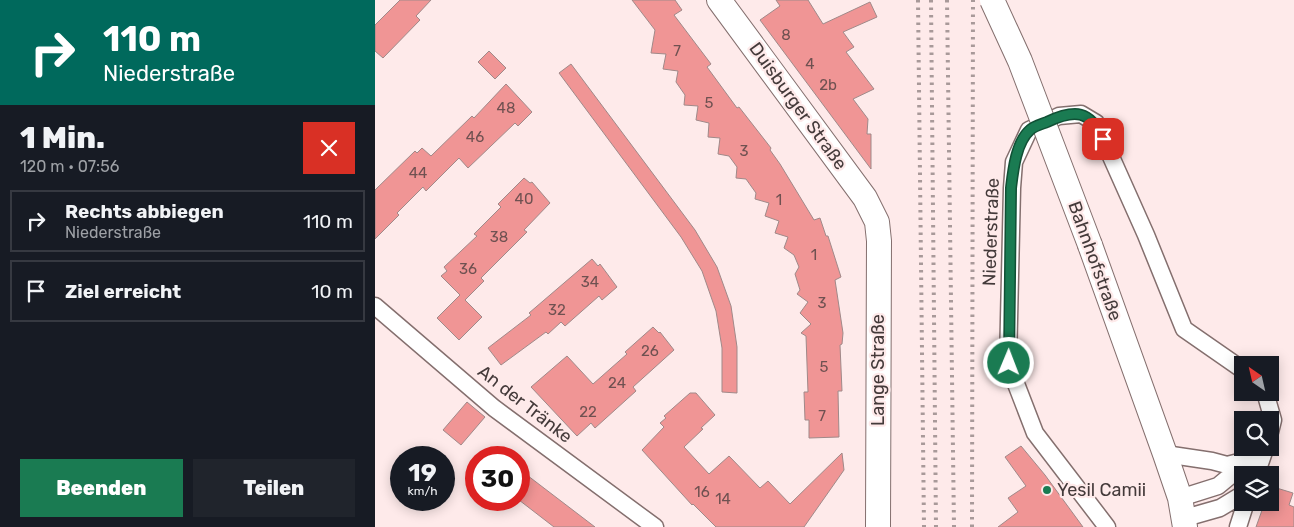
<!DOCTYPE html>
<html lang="de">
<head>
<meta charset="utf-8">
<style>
	body { margin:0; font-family:Rubik,sans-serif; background:#20242c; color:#f1f3f6; height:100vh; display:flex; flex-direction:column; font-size:19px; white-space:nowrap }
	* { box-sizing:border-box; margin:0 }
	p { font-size:16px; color:#9ea1a6 }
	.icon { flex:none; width:28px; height:28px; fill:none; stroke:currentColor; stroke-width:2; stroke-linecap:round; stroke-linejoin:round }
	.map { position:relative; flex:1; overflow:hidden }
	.panel { display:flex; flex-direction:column; background:#171b24; width:375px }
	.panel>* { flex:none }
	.hud { background:#00695c; color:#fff; overflow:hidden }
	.needle { width:32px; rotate:326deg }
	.fabs { position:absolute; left:859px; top:356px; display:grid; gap:10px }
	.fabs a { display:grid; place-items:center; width:45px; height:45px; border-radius:0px; background:#171b24; box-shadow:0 2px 12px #0003; font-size:25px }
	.speed { position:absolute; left:15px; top:446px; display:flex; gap:10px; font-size:25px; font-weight:700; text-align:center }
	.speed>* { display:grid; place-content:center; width:65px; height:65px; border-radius:50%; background:#171b24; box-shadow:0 2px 12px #0003; line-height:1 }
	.speed small { font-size:12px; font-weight:400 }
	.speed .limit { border:8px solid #d22; background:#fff; color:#111 }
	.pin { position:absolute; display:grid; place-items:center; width:42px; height:42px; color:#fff; margin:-21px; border-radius:10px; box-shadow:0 2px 8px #0006 }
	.me { position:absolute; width:55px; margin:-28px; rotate:1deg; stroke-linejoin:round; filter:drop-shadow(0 0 4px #0008) }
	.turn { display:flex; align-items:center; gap:18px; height:105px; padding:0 20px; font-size:22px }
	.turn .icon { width:65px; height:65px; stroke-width:2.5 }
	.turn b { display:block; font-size:35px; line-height:42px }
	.round { display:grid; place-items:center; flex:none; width:52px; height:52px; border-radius:0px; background:#20242c }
	.summary { display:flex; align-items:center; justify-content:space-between; height:85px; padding:0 20px }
	h1 { font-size:30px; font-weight:800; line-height:38px }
	.cta { display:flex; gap:10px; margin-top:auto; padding:10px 20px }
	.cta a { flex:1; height:58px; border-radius:0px; background:#1a7b52; color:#fff; font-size:20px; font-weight:800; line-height:58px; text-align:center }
	.cta a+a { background:#20242c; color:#f1f3f6 }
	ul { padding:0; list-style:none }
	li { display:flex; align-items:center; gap:15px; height:62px; margin:0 10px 8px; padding:0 10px; border:2px solid #363941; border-radius:0px }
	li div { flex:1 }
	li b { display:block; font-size:19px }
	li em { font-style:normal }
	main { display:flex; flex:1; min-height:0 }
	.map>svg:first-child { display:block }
	.building { fill:#f09595; stroke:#a08989 }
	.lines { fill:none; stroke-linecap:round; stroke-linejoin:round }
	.street-casing { stroke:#846f6e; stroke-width:19 }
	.secondary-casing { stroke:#846f6e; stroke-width:26 }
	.street { stroke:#fff; stroke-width:16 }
	.secondary { stroke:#fff; stroke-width:24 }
	.rail { stroke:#a89999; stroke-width:4; stroke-dasharray:2.5 5; stroke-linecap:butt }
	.secondary-bridge-casing { stroke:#846f6e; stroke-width:26; stroke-linecap:butt }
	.secondary-bridge { stroke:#fff; stroke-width:24 }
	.route-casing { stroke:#115035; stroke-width:12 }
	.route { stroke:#1a7b52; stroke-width:9 }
	.poi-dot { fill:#1a7b52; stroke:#feeaea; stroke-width:2 }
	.labels { text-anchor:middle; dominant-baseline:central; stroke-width:4.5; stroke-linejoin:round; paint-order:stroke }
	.number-label { font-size:15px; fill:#6f5151 }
	.street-label { font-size:18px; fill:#443a3a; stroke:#feeaea }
	.poi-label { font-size:18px; fill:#443a3a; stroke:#feeaea; text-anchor:start }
</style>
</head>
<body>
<main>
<section class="panel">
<div class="hud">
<div class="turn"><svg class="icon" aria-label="right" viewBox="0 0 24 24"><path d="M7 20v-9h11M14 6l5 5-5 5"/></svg><div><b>110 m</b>Niederstraße</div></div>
</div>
<div class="summary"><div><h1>1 Min.</h1><p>120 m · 07:56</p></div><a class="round" style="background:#d93025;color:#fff"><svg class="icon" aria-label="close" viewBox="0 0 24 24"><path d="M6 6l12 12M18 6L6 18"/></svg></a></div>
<ul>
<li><svg class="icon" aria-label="right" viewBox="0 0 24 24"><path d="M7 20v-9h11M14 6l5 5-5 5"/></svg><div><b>Rechts abbiegen</b><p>Niederstraße</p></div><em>110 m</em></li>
<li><svg class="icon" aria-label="arrive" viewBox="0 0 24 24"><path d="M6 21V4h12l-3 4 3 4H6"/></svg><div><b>Ziel erreicht</b></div><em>10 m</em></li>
</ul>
<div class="cta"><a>Beenden</a><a>Teilen</a></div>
</section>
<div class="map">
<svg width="919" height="527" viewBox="0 0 919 527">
	<rect width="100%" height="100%" fill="#feeaea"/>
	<path class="building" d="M 25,0 L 56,0 L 41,16 L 45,20 L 8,58 L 0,51 L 0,25 Z
		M 257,0 L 300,0 L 307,10 L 299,15 L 336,64 L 332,67 L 362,108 L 364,107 L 396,148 L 395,150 L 405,164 L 439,220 L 445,218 L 451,236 L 453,236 L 466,277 L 460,280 L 468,333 L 467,344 L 465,345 L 467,391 L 463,391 L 464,437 L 434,438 L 434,420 L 430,420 L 429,392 L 433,392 L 431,336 L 426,333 L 436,324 L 425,313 L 433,302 L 422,294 L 425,290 L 420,274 L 424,267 L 419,255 L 409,248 L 413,237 L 400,233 L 404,221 L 390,216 L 394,203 L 380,199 L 381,193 L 371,179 L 361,178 L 362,167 L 354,156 L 343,154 L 345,138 L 333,137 L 334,123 L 321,120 L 323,106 L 309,105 L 310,95 L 301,82 L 303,71 L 288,69 L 291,54 L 276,53 L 280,30 Z
		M 401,0 L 433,0 L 448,24 L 495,2 L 502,17 L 468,32 L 479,47 L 471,52 L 499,89 L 478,99 L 493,119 L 492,134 L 496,134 L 496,169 L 385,20 L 405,6 Z
		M 114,51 L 131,68 L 120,79 L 103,62 Z
		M 196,64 L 320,230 L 342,267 L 356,306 L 362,347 L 362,393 L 347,392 L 347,348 L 341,311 L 327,271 L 306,237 L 184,73 Z
		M 131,84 L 157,112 L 143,126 L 140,123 L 93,168 L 84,158 L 51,191 L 48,187 L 22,213 L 24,215 L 0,239 L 0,190 L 40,151 L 42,153 L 47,148 L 56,156 L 97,116 L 99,118 Z
		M 149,178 L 155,183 L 157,182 L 175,203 L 149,230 L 152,232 L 106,278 L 109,281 L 90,300 L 107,317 L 84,340 L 62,318 L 85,295 L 66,276 L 72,271 L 69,267 L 102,236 L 99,234 L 126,207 L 123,204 Z
		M 217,259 L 223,266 L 225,264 L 242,287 L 227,300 L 224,296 L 190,326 L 186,322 L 173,334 L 171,332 L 126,365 L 113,348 L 156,315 L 154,313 Z
		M 278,327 L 284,333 L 285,332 L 299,350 L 258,387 L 261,391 L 220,428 L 216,423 L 202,436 L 156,387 L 192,356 L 218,384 L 252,354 L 250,352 Z
		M 315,393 L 321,393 L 340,415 L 326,428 L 328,429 L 309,447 L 334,474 L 354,456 L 385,488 L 393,481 L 415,504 L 467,453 L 469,470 L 429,527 L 341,527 L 318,504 L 317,505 L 267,450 L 289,427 L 285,423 L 291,418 L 289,416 Z
		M 92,402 L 110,417 L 86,445 L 68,430 Z
		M 646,446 L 670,475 L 708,527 L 623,527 L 643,512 L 633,498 L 651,486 L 630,457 Z
		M 144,469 L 220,527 L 179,527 L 144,500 Z
		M 895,486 L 918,493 L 914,505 L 919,507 L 919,527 L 881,527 L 890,502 L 895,502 Z"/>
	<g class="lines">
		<defs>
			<path id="street" d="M 0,306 L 119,408 L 280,527
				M 890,392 L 898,420 L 895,432
				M 790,454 L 837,461 L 852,465 L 872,460
				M 881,475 L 890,449
				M 805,498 L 843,486 L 889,448
				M 810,518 L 845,508 L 868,494
				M 732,527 L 660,433 L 633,363 L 637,188 L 639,162 L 654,130 L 684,116 L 706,114 L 721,123 L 771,235 L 809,329 L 868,370
				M 863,527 L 871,502"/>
			<path id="secondary" d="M 344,0 L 490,198 L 502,222 L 504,241 L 503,527
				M 715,245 L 790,454 L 805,498 L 810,527"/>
		</defs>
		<use href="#street" class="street-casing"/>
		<use href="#secondary" class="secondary-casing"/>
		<use href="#street" class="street"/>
		<use href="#secondary" class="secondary"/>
		<path class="rail" d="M 543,0 L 549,527
			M 556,0 L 561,527
			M 572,0 L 579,527
			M 597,527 L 598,0"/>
		<defs>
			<path id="secondary-bridge" d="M 617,0 L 645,61 L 715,245"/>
		</defs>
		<use href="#secondary-bridge" class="secondary-bridge-casing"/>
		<use href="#secondary-bridge" class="secondary-bridge"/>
	</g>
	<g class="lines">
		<defs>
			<path id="route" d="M 634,363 L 636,188 C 638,171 641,142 655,130 C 659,126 667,124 672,122 C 700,109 715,110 728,139"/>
		</defs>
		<use href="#route" class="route-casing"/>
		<use href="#route" class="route"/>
	</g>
	<circle class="poi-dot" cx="672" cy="490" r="5"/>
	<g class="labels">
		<g class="number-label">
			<text x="411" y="35">8</text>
			<text x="302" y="51">7</text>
			<text x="435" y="64">4</text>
			<text x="453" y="85">2b</text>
			<text x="334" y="103">5</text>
			<text x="131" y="108">48</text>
			<text x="100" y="137">46</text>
			<text x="369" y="151">3</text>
			<text x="43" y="173">44</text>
			<text x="149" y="199">40</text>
			<text x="404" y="200">1</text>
			<text x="124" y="237">38</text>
			<text x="439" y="255">1</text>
			<text x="93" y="269">36</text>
			<text x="215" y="282">34</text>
			<text x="447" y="303">3</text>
			<text x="182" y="310">32</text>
			<text x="275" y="351">26</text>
			<text x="449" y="367">5</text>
			<text x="242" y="383">24</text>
			<text x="213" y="412">22</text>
			<text x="447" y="416">7</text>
			<text x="327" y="492">16</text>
			<text x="348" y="499">14</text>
		</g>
		<g class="street-label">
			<text transform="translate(423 106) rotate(54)">Duisburger Straße</text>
			<text transform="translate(616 232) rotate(-88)">Niederstraße</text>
			<text transform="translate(720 261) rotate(70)">Bahnhofstraße</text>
			<text transform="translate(503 370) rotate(-90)">Lange Straße</text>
			<text transform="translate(150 404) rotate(38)">An der Tränke</text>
		</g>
		<g class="poi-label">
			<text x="682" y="490">Yesil Camii</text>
		</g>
	</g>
</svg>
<div class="fabs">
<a><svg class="needle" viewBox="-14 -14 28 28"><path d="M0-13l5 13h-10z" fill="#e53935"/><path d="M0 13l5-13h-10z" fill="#9ea1a6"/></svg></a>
<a><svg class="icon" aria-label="search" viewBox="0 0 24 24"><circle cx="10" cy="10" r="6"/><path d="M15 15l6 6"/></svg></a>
<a><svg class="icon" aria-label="layers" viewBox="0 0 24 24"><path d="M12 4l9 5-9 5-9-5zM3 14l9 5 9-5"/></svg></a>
</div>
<div class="speed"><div>19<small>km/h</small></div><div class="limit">30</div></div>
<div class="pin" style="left:728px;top:139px;background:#d93025"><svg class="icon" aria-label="arrive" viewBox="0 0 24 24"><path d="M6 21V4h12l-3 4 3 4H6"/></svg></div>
<svg class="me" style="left:634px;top:363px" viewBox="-20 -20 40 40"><circle r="17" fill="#1a7b52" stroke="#fff" stroke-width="3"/><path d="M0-11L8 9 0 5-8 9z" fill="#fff"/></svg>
</div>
</main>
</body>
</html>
